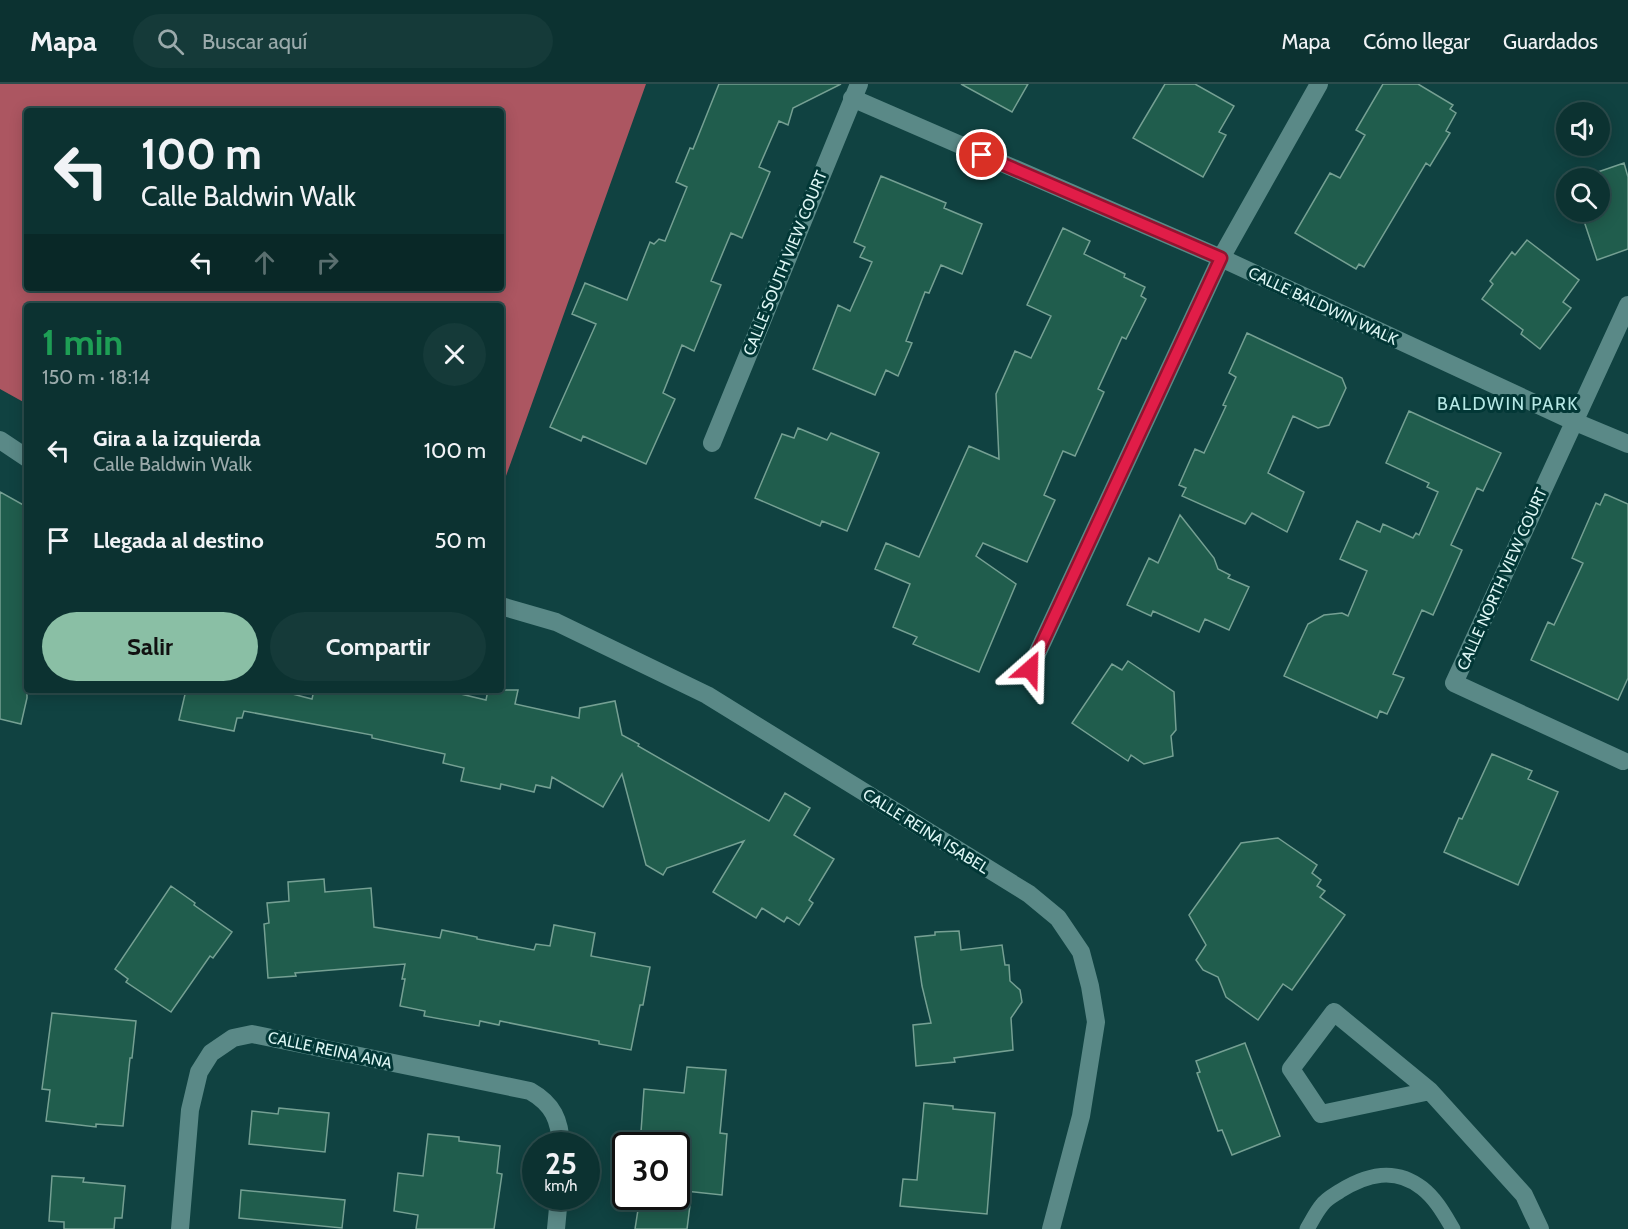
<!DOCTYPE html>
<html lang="es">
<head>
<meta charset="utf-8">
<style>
	body { margin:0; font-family:Cabin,sans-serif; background:#153a39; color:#f1f3f6; height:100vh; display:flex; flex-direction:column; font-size:22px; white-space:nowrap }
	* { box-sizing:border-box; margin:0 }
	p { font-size:20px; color:#9aaaab }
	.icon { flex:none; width:33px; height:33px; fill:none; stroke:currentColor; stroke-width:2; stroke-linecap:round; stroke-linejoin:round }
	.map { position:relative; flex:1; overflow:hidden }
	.panel { position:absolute; left:24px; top:219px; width:480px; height:390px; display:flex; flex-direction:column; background:#0c3231; border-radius:6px; box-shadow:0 3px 15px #0003,0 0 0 2px #2c4d4d }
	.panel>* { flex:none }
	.banner { position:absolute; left:24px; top:24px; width:480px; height:183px; border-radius:6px; box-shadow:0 3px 15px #0003,0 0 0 2px #2c4d4d; background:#0c3231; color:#f1f3f6; overflow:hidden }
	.buttons { position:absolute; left:1556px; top:18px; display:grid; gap:12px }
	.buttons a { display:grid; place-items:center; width:54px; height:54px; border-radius:50%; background:#0c3231; box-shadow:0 3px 15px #0003,0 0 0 2px #2c4d4d; font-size:30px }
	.speed { position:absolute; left:522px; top:1048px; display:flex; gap:12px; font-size:30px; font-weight:700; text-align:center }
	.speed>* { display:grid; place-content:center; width:78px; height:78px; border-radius:50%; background:#0c3231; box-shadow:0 3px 15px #0003,0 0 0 2px #2c4d4d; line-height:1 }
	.speed small { font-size:15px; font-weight:400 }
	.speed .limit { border:3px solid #111; border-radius:9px; background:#fff; color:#111 }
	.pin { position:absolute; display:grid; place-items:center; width:51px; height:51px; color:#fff; margin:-26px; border:3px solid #fff; border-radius:50%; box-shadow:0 2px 6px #0007 }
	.me { position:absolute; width:66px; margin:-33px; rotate:25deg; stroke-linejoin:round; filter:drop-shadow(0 0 4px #0008) }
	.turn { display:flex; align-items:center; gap:21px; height:126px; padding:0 18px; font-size:27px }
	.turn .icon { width:78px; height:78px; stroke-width:2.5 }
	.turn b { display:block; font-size:42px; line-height:51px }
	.lanes { display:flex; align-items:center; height:57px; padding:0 18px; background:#0003; justify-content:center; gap:30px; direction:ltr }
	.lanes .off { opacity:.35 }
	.round { display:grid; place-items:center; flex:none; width:63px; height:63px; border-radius:32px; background:#153a39 }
	.overview { display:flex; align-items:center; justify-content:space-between; height:102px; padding:0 18px }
	h1 { font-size:36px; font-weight:800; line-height:45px; color:#1e9e55 }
	.action { display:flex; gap:12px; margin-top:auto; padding:12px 18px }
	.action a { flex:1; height:69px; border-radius:36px; background:#8abfa5; color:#111; font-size:24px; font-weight:800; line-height:69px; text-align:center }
	.action a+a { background:#153a39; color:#f1f3f6 }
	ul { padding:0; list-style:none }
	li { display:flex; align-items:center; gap:18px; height:90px; padding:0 18px }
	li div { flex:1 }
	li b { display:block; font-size:22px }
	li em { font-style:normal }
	header { display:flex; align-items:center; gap:36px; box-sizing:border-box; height:84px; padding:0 30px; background:#0c3231; border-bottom:2px solid #2c4d4d }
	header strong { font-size:28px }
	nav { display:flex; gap:33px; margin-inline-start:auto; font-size:21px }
	.search { width:420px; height:54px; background:#153a39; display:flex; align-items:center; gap:15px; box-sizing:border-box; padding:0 21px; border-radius:33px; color:#9aaaab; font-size:22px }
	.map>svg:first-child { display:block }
	.forest { fill:#ac5661; fill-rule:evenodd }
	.building { fill:#205d4d; stroke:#75a093; stroke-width:1.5 }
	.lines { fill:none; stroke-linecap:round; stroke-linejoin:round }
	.service { stroke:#5a8987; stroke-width:15 }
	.minor { stroke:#5a8987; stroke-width:18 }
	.route-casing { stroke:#92132f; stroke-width:15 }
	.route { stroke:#e11d48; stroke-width:10 }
	.labels { text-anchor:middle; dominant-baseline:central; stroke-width:6; stroke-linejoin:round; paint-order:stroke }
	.street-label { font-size:16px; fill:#ddf6f4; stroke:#023736 }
	.neighbourhood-label { font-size:18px; letter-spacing:1.5px; fill:#b6e8e5; stroke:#023736 }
</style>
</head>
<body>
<header>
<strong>Mapa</strong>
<div class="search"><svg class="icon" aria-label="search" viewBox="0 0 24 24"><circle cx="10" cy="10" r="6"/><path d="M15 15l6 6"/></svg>Buscar aquí</div>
<nav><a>Mapa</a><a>Cómo llegar</a><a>Guardados</a></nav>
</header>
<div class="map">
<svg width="1628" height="1145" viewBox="0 0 1628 1145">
	<rect width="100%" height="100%" fill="#104241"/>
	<path class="forest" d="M 0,0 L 646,0 L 501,406 L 501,222 L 27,222 L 27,320 L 0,305 ZM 27,27 L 501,27 L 501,204 L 27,204 Z"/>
	<path class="building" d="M 719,0 L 841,0 L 793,24 L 788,41 L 779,37 L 759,83 L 770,88 L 742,154 L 731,149 L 711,197 L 721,201 L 694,267 L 682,261 L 663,309 L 675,315 L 646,380 L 583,352 L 581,357 L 550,343 L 596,240 L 572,230 L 585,199 L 627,216 L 650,158 L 654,160 L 659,155 L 665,157 L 687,103 L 676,98 L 690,64 L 693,65 Z
		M 961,0 L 1028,0 L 1012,28 Z
		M 1165,0 L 1195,0 L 1234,22 L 1219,48 L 1226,51 L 1203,93 L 1133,54 Z
		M 1383,0 L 1418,0 L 1453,21 L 1450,25 L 1456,29 L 1446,47 L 1450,49 L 1430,82 L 1426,79 L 1364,183 L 1359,180 L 1356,185 L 1295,149 L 1330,89 L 1340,94 L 1365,51 L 1356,46 Z
		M 1624,79 L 1628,93 L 1628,165 L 1597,176 L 1582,131 L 1599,128 L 1601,124 L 1599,94 L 1590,94 L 1589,91 Z
		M 881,92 L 946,119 L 944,124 L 982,140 L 962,190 L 941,181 L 929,209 L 925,208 L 906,257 L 912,259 L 898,292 L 886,286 L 875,311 L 813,285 L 838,221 L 850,227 L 872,178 L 860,173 L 865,163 L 854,158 Z
		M 1063,144 L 1090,157 L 1084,170 L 1125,190 L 1124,193 L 1145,203 L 1141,212 L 1146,215 L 1126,255 L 1122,253 L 1098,305 L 1104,308 L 1075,372 L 1063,367 L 1044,411 L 1055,416 L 1027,478 L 983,459 L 976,472 L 1016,500 L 979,588 L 913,560 L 917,553 L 893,543 L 910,500 L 875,485 L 886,459 L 919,473 L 969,362 L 999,375 L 996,310 L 1015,267 L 1031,274 L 1051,232 L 1027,221 Z
		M 1527,156 L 1579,196 L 1563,218 L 1571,224 L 1540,265 L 1521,250 L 1523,246 L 1482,215 L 1493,200 L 1490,197 L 1512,168 L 1515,171 Z
		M 1247,249 L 1342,294 L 1346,304 L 1329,341 L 1318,344 L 1293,332 L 1268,389 L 1304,408 L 1287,448 L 1252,429 L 1245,440 L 1182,412 L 1186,404 L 1179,401 L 1195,365 L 1204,369 L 1226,322 L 1223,321 L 1236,293 L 1229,289 Z
		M 1409,327 L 1501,369 L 1483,407 L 1477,404 L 1451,461 L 1462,466 L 1433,531 L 1422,526 L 1393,590 L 1404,594 L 1387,630 L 1380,627 L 1377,634 L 1284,592 L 1308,540 L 1324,531 L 1342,529 L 1348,532 L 1367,487 L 1340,475 L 1357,437 L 1380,448 L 1383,440 L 1413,454 L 1416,449 L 1419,451 L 1438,408 L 1427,403 L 1429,399 L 1386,379 Z
		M 798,344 L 827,356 L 831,349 L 879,369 L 847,447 L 822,437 L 820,442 L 755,414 L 782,350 L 794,354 Z
		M 0,408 L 27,423 L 27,614 L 21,640 L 0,635 Z
		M 1605,410 L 1628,420 L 1628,594 L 1618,616 L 1531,576 L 1548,538 L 1554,541 L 1583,479 L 1572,474 L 1596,419 L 1600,421 Z
		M 1180,431 L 1214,474 L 1218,485 L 1230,491 L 1228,494 L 1249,503 L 1229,546 L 1205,535 L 1199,548 L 1153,527 L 1151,532 L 1127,521 L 1149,474 L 1158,479 Z
		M 1128,577 L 1174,608 L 1176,646 L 1171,652 L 1173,672 L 1144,680 L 1131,671 L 1128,677 L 1072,639 L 1112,580 L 1122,586 Z
		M 186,606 L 277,606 L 312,615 L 314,606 L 444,606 L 486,616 L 488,606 L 518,606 L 515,620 L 579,634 L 580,624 L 615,617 L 622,651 L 639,660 L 638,662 L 769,737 L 785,709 L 810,724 L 794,751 L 834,775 L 809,816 L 813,819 L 799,841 L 787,833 L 784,838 L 762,824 L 756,834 L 713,808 L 744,757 L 667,784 L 663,791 L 646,781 L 622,690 L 603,723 L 552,693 L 550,704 L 536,701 L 534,708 L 501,700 L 500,705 L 461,697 L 464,684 L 443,679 L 445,670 L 372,654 L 372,651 L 244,627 L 242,634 L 237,634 L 234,647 L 179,636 Z
		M 1492,670 L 1532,687 L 1528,695 L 1558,708 L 1518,801 L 1444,768 L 1459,734 L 1462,735 Z
		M 1278,754 L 1317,781 L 1312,789 L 1321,796 L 1317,802 L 1325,807 L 1320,813 L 1345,831 L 1292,906 L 1283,900 L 1258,936 L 1226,913 L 1218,893 L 1203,886 L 1196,876 L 1206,861 L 1189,831 L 1241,759 Z
		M 324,795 L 325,808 L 371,804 L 374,843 L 440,854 L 442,846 L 477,853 L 477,855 L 534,866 L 536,860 L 550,862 L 554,841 L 595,849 L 591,872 L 650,883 L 643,921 L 640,921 L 631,966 L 599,960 L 599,957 L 500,937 L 499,941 L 480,937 L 479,942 L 424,932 L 425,927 L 400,922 L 405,895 L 402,895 L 405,880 L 295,889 L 296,892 L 268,894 L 264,840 L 269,839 L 267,819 L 289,817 L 288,798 Z
		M 171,802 L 195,819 L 194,821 L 232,848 L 213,874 L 210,872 L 171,928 L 126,898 L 128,895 L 115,885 Z
		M 959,847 L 961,866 L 1002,861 L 1005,881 L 1009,881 L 1010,897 L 1020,906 L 1022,918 L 1011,934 L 1013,966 L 954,974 L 955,978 L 916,982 L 913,941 L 931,939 L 922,902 L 915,853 L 935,851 L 935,848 Z
		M 52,929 L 136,937 L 132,974 L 130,974 L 123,1042 L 96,1040 L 96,1043 L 46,1037 L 50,1006 L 42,1005 Z
		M 1245,959 L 1280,1052 L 1232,1071 L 1222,1046 L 1218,1047 L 1197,989 L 1200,988 L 1196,977 Z
		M 687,983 L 726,986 L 720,1049 L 727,1050 L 722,1111 L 676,1106 L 676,1062 L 640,1062 L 644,1005 L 684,1009 Z
		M 924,1019 L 953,1022 L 953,1025 L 995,1029 L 987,1130 L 900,1122 L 903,1095 L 917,1096 Z
		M 279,1024 L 329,1029 L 325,1068 L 249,1060 L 252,1027 L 278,1030 Z
		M 428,1050 L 459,1053 L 459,1057 L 500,1062 L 497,1089 L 502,1090 L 494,1145 L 416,1145 L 418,1131 L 394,1127 L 398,1089 L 423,1092 Z
		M 52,1092 L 84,1094 L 83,1098 L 125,1102 L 122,1134 L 115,1134 L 114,1145 L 64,1145 L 64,1138 L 49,1137 Z
		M 241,1106 L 345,1116 L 342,1144 L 239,1134 Z
		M 640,1113 L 691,1113 L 687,1145 L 635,1145 Z"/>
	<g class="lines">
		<path class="service" d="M 1307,1145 C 1312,1137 1316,1128 1322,1121 C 1326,1115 1334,1111 1340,1107 C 1367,1090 1395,1083 1422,1104 C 1436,1115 1444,1130 1453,1145"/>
		<path class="minor" d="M 852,14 L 1221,174 L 1573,337 L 1628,360
			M 0,356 L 27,374
			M 712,359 L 859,0
			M 501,522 L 556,538 L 707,611 L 1029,810 L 1058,834 L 1081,868 L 1090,902 L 1096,938 L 1081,1032 L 1051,1145
			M 1030,585 L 1221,174 L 1319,0
			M 1623,677 L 1454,599 L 1628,221
			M 1430,1007 L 1321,1030 L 1291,985 L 1334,928 L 1430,1007 L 1524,1111 L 1540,1145
			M 180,1145 L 190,1026 L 199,988 L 211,969 L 233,954 L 252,950 L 530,1007 C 553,1020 560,1036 561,1062
			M 556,1145 L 559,1113"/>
	</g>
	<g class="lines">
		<defs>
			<path id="route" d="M 982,71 L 1221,174 L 1030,585"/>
		</defs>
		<use href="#route" class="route-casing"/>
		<use href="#route" class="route"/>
	</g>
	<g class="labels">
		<g class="street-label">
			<text transform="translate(785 179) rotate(-68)">CALLE SOUTH VIEW COURT</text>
			<text transform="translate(1323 222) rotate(25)">CALLE BALDWIN WALK</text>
			<text transform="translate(1502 495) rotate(-66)">CALLE NORTH VIEW COURT</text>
			<text transform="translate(926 747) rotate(32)">CALLE REINA ISABEL</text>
			<text transform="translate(330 966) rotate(12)">CALLE REINA ANA</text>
		</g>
		<g class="neighbourhood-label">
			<text x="1508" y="320">BALDWIN PARK</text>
		</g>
	</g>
</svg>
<div class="buttons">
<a><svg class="icon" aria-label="sound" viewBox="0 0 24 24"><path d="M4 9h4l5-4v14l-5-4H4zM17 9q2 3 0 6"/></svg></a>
<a><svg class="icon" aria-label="search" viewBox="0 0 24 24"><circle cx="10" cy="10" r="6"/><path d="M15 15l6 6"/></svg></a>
</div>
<div class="speed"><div>25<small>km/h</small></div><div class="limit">30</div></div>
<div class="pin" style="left:982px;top:71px;background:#d93025"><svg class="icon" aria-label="arrive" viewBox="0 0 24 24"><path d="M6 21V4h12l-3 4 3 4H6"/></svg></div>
<svg class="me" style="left:1030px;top:585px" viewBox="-20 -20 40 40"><path d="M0-17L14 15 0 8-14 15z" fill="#e11d48" stroke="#fff" stroke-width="4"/></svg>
<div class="banner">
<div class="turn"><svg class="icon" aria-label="left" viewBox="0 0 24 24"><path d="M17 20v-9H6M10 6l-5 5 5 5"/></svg><div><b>100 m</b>Calle Baldwin Walk</div></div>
<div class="lanes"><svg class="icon" aria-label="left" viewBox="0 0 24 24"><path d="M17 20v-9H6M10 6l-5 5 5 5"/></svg><svg class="icon off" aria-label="ahead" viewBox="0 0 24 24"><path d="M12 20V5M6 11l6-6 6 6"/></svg><svg class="icon off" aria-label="right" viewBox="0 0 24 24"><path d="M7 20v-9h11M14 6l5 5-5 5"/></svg></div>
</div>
<section class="panel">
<div class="overview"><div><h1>1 min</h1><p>150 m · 18:14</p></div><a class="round"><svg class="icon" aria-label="close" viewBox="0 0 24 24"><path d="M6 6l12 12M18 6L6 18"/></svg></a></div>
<ul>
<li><svg class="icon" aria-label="left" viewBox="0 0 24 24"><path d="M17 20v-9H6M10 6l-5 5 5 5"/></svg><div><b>Gira a la izquierda</b><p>Calle Baldwin Walk</p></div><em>100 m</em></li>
<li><svg class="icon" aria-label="arrive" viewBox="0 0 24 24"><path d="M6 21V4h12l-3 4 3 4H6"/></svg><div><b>Llegada al destino</b></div><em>50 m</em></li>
</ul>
<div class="action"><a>Salir</a><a>Compartir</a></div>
</section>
</div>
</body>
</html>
